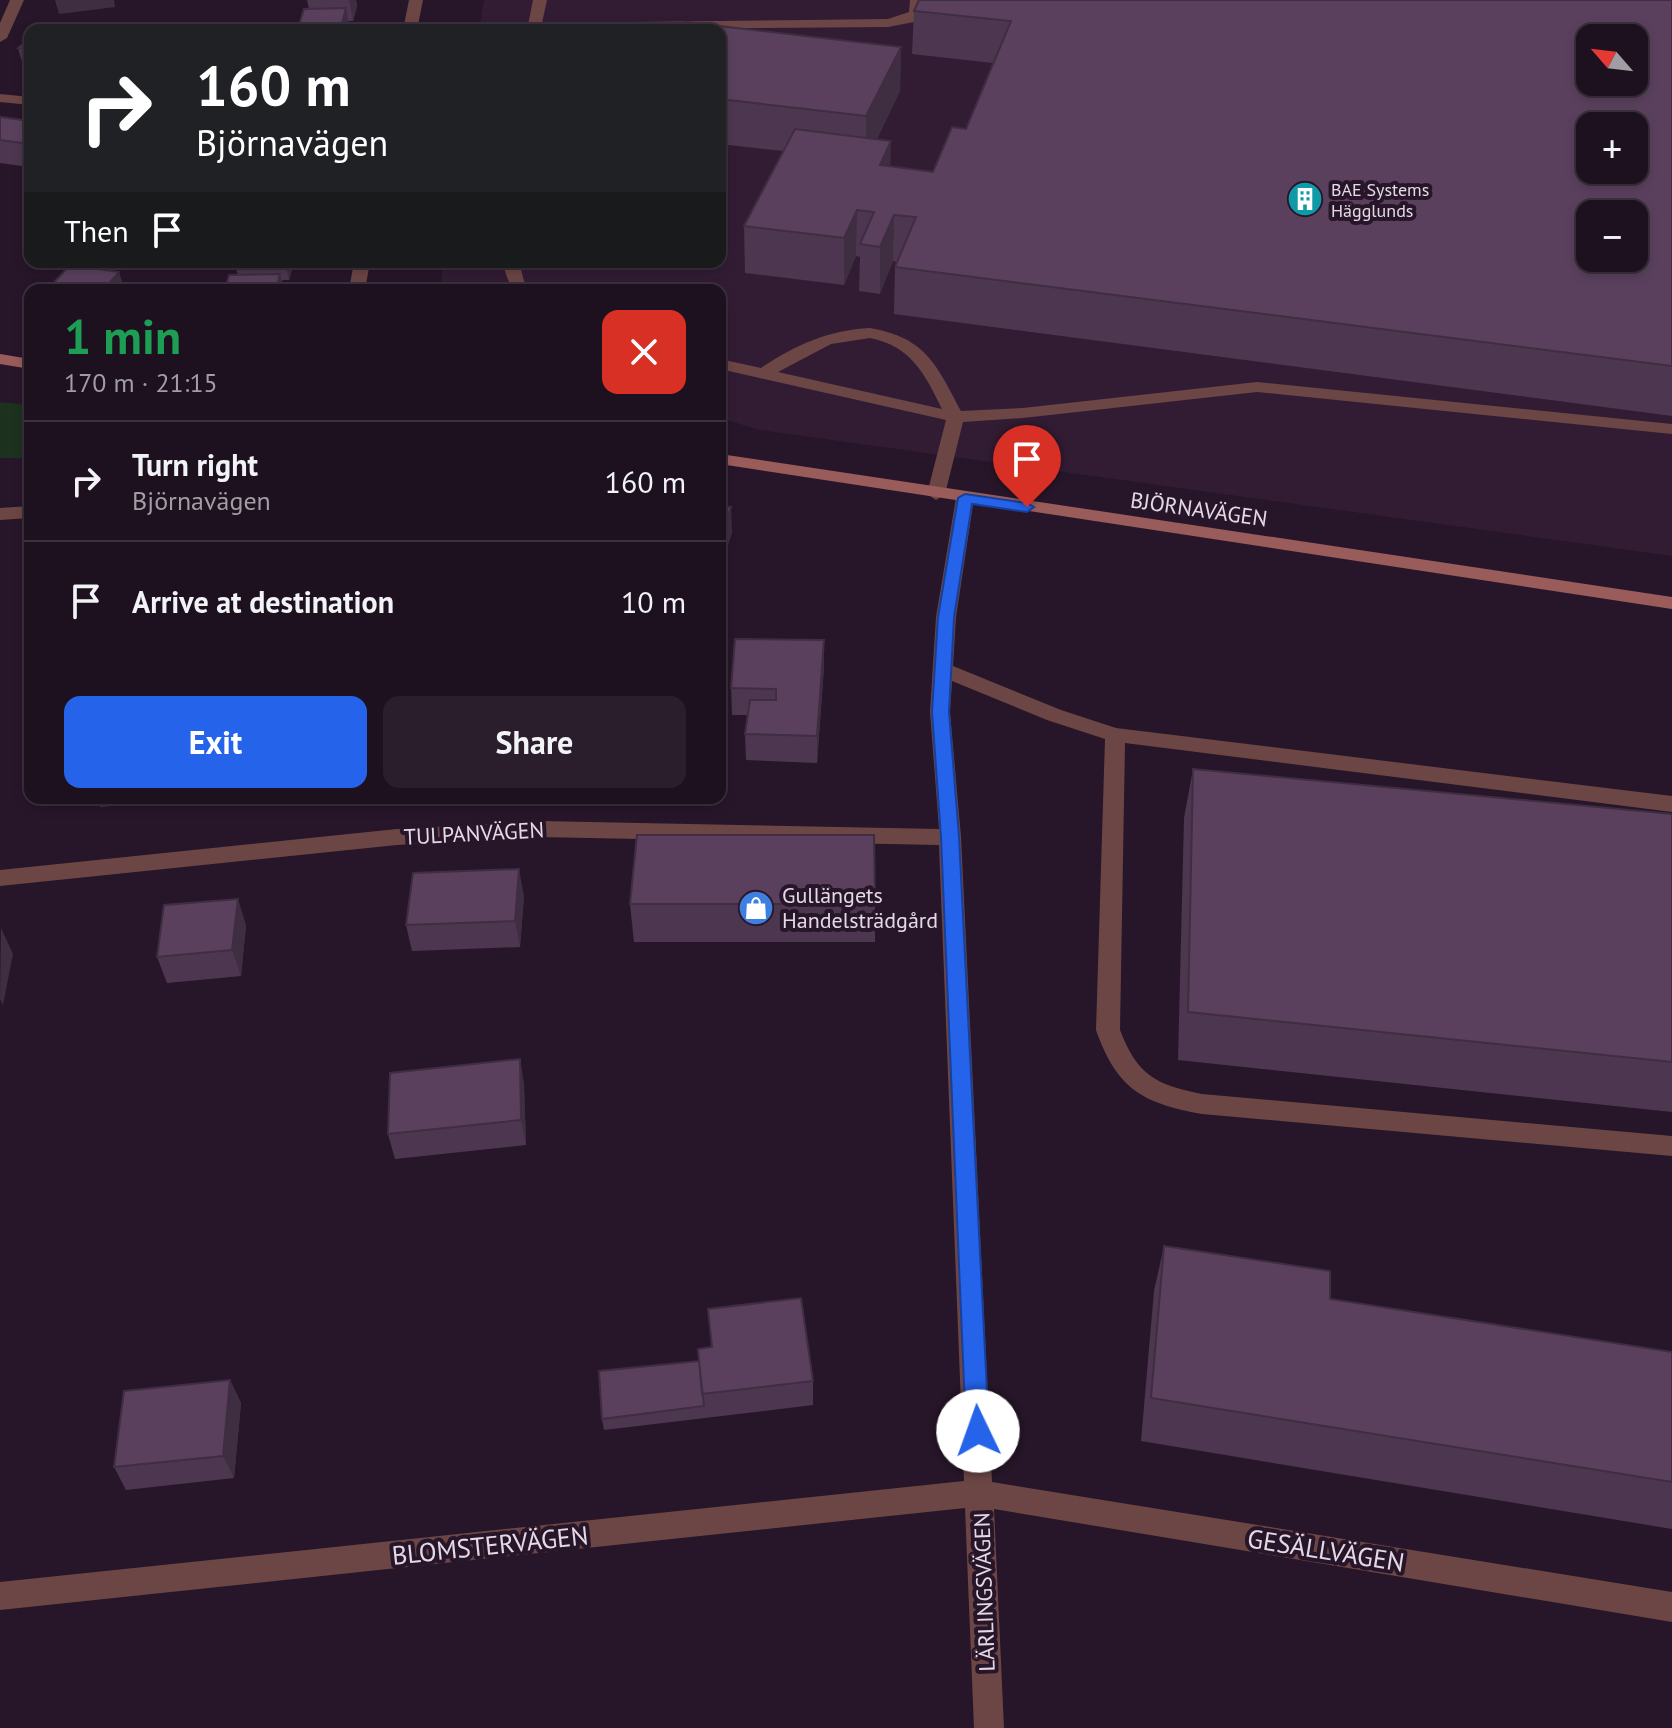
<!DOCTYPE html>
<html lang="en">
<head>
<meta charset="utf-8">
<style>
	body { margin:0; font-family:"PT Sans",sans-serif; background:#2a1e2c; color:#f1f3f6; height:100vh; display:flex; flex-direction:column; font-size:30px; white-space:nowrap }
	* { box-sizing:border-box; margin:0 }
	p { font-size:26px; color:#a09da4 }
	.icon { flex:none; width:44px; height:44px; fill:none; stroke:currentColor; stroke-width:2; stroke-linecap:round; stroke-linejoin:round }
	.map { position:relative; flex:1; overflow:hidden }
	.sheet { position:absolute; left:24px; top:284px; width:702px; height:520px; display:flex; flex-direction:column; background:#1d101f; border-radius:16px; box-shadow:0 4px 12px #0003,0 0 0 2px #3b303d }
	.sheet>* { flex:none }
	.hud { position:absolute; left:24px; top:24px; width:702px; height:244px; border-radius:16px; box-shadow:0 4px 12px #0003,0 0 0 2px #3b303d; background:#202124; color:#fff; overflow:hidden }
	.needle { width:52px; rotate:298deg }
	.tools { position:absolute; left:1576px; top:24px; display:grid; gap:16px }
	.tools a { display:grid; place-items:center; width:72px; height:72px; border-radius:16px; background:#1d101f; box-shadow:0 4px 12px #0003,0 0 0 2px #3b303d; font-size:40px }
	.pin { position:absolute; display:grid; place-items:center; width:68px; height:68px; color:#fff; margin:-82px -34px; border-radius:50% 50% 50% 0; rotate:-45deg; box-shadow:0 0 8px #0007 }
	.pin .icon { rotate:45deg }
	.me { position:absolute; width:88px; margin:-44px; rotate:357deg; stroke-linejoin:round; filter:drop-shadow(0 0 6px #0008) }
	.turn { display:flex; align-items:center; gap:28px; height:168px; padding:0 40px; font-size:36px }
	.turn .icon { width:104px; height:104px; stroke-width:2.5 }
	.turn b { display:block; font-size:56px; line-height:68px }
	.then { display:flex; align-items:center; height:76px; padding:0 40px; background:#0003; gap:16px; font-size:30px }
	.round { display:grid; place-items:center; flex:none; width:84px; height:84px; border-radius:16px; background:#2a1e2c }
	.overview { display:flex; align-items:center; justify-content:space-between; height:136px; padding:0 40px }
	h1 { font-size:48px; font-weight:700; line-height:60px; color:#1e9e55 }
	.cta { display:flex; gap:16px; margin-top:auto; padding:16px 40px }
	.cta a { flex:1; height:92px; border-radius:16px; background:#2563eb; color:#fff; font-size:32px; font-weight:700; line-height:92px; text-align:center }
	.cta a+a { background:#2a1e2c; color:#f1f3f6 }
	ul { padding:0; list-style:none }
	li { display:flex; align-items:center; gap:24px; height:120px; padding:0 40px; border-top:2px solid #3b303d }
	li div { flex:1 }
	li b { display:block; font-size:30px }
	li em { font-style:normal }
	.map>svg:first-child { display:block }
	.built { fill:#321c34; fill-rule:evenodd }
	.green { fill:#1d311f }
	.lines { fill:none; stroke-linecap:round; stroke-linejoin:round }
	.service { fill:#6c4645; fill-rule:evenodd }
	.minor { fill:#6c4645; fill-rule:evenodd }
	.secondary { fill:#995c5b; fill-rule:evenodd }
	.wall { fill:#4d3750 }
	.shaded-wall { fill:#3f2d41 }
	.building { fill:#5a405d; stroke:#3f2d41; stroke-width:2; fill-rule:evenodd }
	.route { fill:#2563eb; stroke:#184099; stroke-width:2 }
	.labels { text-anchor:middle; dominant-baseline:central; stroke-width:8; stroke-linejoin:round; paint-order:stroke }
	.far-poi-label { font-size:18px; fill:#e5d9e6; stroke:#271629; text-anchor:start }
	.street-label { font-size:22px; fill:#e5d9e6; stroke:#271629 }
	.poi-label { font-size:22px; fill:#e5d9e6; stroke:#271629; text-anchor:start }
	.near-street-label { font-size:26px; fill:#e5d9e6; stroke:#271629 }
</style>
</head>
<body>
<div class="map">
<svg width="1672" height="1728" viewBox="0 0 1672 1728">
	<rect width="100%" height="100%" fill="#271629"/>
	<path class="built" d="M 484,0 L 1672,0 L 1672,556 L 760,430 L 720,418 L 720,290 L 440,290 L 444,262 L 720,262 L 720,30 L 479,30 ZM 1590,38 L 1634,38 L 1634,82 L 1590,82 ZM 1590,126 L 1634,126 L 1634,170 L 1590,170 ZM 1590,214 L 1634,214 L 1634,258 L 1590,258 Z"/>
	<path class="green" d="M 0,402 L 30,405 L 30,458 L 0,458 Z"/>
	<g class="lines">
		<path class="service" d="M 533,0 L 547,0 L 542,23 L 888,19 L 909,12 L 910,0 L 924,0 L 921,17 L 914,22 L 888,27 L 527,30 Z
			M 503,262 L 519,262 L 524,281 L 533,290 C 510,290 508,284 503,262 Z
			M 870,328 C 926,338 936,364 961,411 L 1023,408 L 1257,382 L 1672,424 L 1672,434 L 1257,392 L 1023,418 L 963,422 L 945,494 L 936,500 L 927,494 L 946,420 L 720,369 L 720,359 L 761,368 C 795,345 829,330 870,328 ZM 870,338 C 911,346 925,374 942,409 L 778,372 L 831,344 Z"/>
		<path class="minor" d="M 10,0 L 24,0 L 7,38 L 0,42 L 0,23 Z
			M 409,0 L 423,0 L 417,30 L 403,30 Z
			M 0,94 L 30,97 L 30,105 L 0,102 Z
			M 354,262 L 370,262 L 365,290 L 349,290 Z
			M 965,492 L 974,498 L 956,617 L 953,666 L 1061,710 L 1116,728 L 1672,796 L 1672,812 L 1125,743 L 1120,1030 C 1137,1075 1156,1085 1202,1094 L 1672,1136 L 1672,1156 L 1202,1114 C 1142,1103 1117,1089 1096,1030 L 1105,739 L 1047,720 L 952,681 L 950,712 L 961,837 L 992,1482 L 1672,1592 L 1672,1622 L 994,1509 L 1004,1728 L 974,1728 L 965,1508 L 0,1610 L 0,1582 L 964,1481 L 939,845 L 540,837 L 397,845 L 0,886 L 0,870 L 397,829 L 540,821 L 939,829 L 930,712 L 936,617 L 956,498 Z
			M 30,506 L 30,518 L 0,520 L 0,508 Z"/>
		<path class="secondary" d="M 0,354 L 30,359 L 30,369 L 0,364 Z
			M 720,454 L 1672,597 L 1672,609 L 720,464 Z"/>
	</g>
	<path class="wall" d="M 307,0 L 356,0 L 357,6 L 353,21 L 348,21 L 350,30 L 300,30 L 299,25 L 309,9 Z
		M 1672,0 L 1672,416 L 894,314 L 895,267 L 897,262 L 893,261 L 880,294 L 859,291 L 860,257 L 856,256 L 844,285 L 745,273 L 744,226 L 783,151 L 720,144 L 720,30 L 901,47 L 900,91 L 877,139 L 891,167 L 933,172 L 966,129 L 993,63 L 912,54 L 914,11 Z
		M 30,38 L 30,73 L 25,72 L 18,48 Z
		M 0,117 L 30,121 L 30,167 L 0,163 Z
		M 234,262 L 294,262 L 289,280 L 282,280 L 284,290 L 238,275 Z
		M 824,667 L 817,763 L 746,760 L 745,734 L 748,715 L 732,715 L 731,688 Z
		M 1193,769 L 1672,814 L 1672,1112 L 1178,1060 L 1184,818 Z
		M 97,798 L 181,798 L 181,800 L 100,807 Z
		M 524,896 L 520,947 L 412,951 L 406,925 Z
		M 630,904 L 875,904 L 875,942 L 634,942 Z
		M 246,925 L 241,976 L 167,983 L 157,957 Z
		M 520,1059 L 524,1085 L 526,1145 L 395,1159 L 388,1134 Z
		M 1164,1246 L 1330,1299 L 1672,1352 L 1672,1529 L 1141,1441 L 1154,1291 Z
		M 599,1371 L 813,1381 L 813,1405 L 705,1418 L 704,1411 L 705,1418 L 604,1430 L 602,1419 Z
		M 230,1380 L 241,1403 L 234,1478 L 126,1490 L 114,1467 Z"/>
	<path class="shaded-wall" d="M 55,0 L 114,0 L 115,7 L 59,14 Z
		M 349,0 L 356,0 L 357,6 L 353,21 Z
		M 346,8 L 350,30 L 343,30 L 342,24 Z
		M 901,47 L 900,91 L 866,161 L 866,116 Z
		M 891,141 L 890,186 L 880,165 Z
		M 857,210 L 856,256 L 844,285 L 844,238 Z
		M 894,215 L 893,261 L 880,294 L 880,247 Z
		M 285,262 L 294,262 L 289,280 Z
		M 119,272 L 125,290 L 103,290 Z
		M 280,274 L 284,290 L 276,290 Z
		M 731,507 L 732,533 L 720,570 L 720,539 Z
		M 824,640 L 824,667 L 817,763 L 817,736 Z
		M 519,869 L 524,896 L 520,947 L 515,921 Z
		M 238,899 L 246,925 L 241,976 L 232,950 Z
		M 1,928 L 13,954 L 3,1005 L 0,999 Z
		M 520,1059 L 524,1085 L 526,1145 L 521,1120 Z
		M 230,1380 L 241,1403 L 234,1478 L 223,1456 Z"/>
	<path class="building" d="M 919,0 L 1672,0 L 1672,366 L 895,267 L 916,217 L 894,215 L 880,247 L 860,244 L 874,212 L 857,210 L 844,238 L 744,226 L 795,129 L 891,141 L 880,165 L 933,172 L 952,127 L 966,129 L 1011,21 L 914,11 ZM 1590,38 L 1634,38 L 1634,82 L 1590,82 ZM 1590,126 L 1634,126 L 1634,170 L 1590,170 ZM 1590,214 L 1634,214 L 1634,258 L 1590,258 Z
		M 346,8 L 342,24 L 299,25 L 304,9 Z
		M 685,22 L 901,47 L 866,116 L 720,99 L 720,30 L 680,30 Z
		M 30,38 L 30,50 L 18,48 Z
		M 0,117 L 30,121 L 30,144 L 0,140 Z
		M 70,265 L 119,272 L 103,290 L 58,290 L 48,289 Z
		M 280,274 L 276,290 L 225,290 L 229,275 Z
		M 720,506 L 731,507 L 720,539 Z
		M 735,639 L 824,640 L 817,736 L 745,734 L 750,700 L 776,700 L 776,689 L 731,688 Z
		M 1193,769 L 1672,814 L 1672,1062 L 1188,1012 Z
		M 637,835 L 874,835 L 875,904 L 630,904 Z
		M 519,869 L 515,921 L 406,925 L 413,873 Z
		M 238,899 L 232,950 L 157,957 L 164,905 Z
		M 520,1059 L 521,1120 L 388,1134 L 390,1073 Z
		M 1164,1246 L 1330,1271 L 1330,1299 L 1672,1352 L 1672,1482 L 1151,1398 Z
		M 801,1298 L 813,1381 L 702,1394 L 698,1349 L 712,1347 L 708,1309 Z
		M 699,1361 L 704,1406 L 602,1419 L 599,1371 Z
		M 230,1380 L 223,1456 L 114,1467 L 124,1391 Z"/>
	<path class="route" d="M 965,494 L 1027,503 L 1034,507 L 1027,512 L 972,504 L 954,617 L 949,712 L 959,837 L 989,1431 L 986,1438 L 978,1441 L 969,1438 L 966,1431 L 941,837 L 932,712 L 938,617 L 958,498 Z"/>
	<defs>
		<symbol id="building-disc" viewBox="-11 -11 22 22"><circle r="9.5" fill="#0f9aa8" stroke="#271629"/><path d="M-4-6H4V6H1V3H-1V6H-4ZM-2.5-4.3h1.7v1.8h-1.7ZM.8-4.3h1.7v1.8H.8ZM-2.5-1h1.7V.8h-1.7ZM.8-1h1.7V.8H.8Z" fill="#fff"/></symbol>
		<symbol id="shop-disc" viewBox="-11 -11 22 22"><circle r="9.5" fill="#3f7fe0" stroke="#271629"/><path d="M-5-2.5h2.3a2.7 3.5 0 0 1 5.4 0H5L5.5 6h-11ZM-1.5-2.5h3a1.5 2.3 0 0 0-3 0Z" fill="#fff"/></symbol>
	</defs>
	<g fill-rule="evenodd">
		<use href="#building-disc" x="1285" y="179" width="40" height="40"/>
		<use href="#shop-disc" x="736" y="888" width="40" height="40"/>
	</g>
	<g class="labels">
		<g class="far-poi-label">
			<text x="1331" y="189">BAE Systems<tspan x="1331" dy="21">Hägglunds</tspan></text>
		</g>
		<g class="street-label">
			<text transform="translate(1199 509) rotate(8)">BJÖRNAVÄGEN</text>
			<text transform="translate(474 833) rotate(-3)">TULPANVÄGEN</text>
			<text transform="translate(984 1592) rotate(-92)">LÄRLINGSVÄGEN</text>
		</g>
		<g class="poi-label">
			<text x="782" y="895">Gullängets<tspan x="782" dy="25">Handelsträdgård</tspan></text>
		</g>
		<g class="near-street-label">
			<text transform="translate(490 1545) rotate(-6)">BLOMSTERVÄGEN</text>
			<text transform="translate(1326 1550) rotate(9)">GESÄLLVÄGEN</text>
		</g>
	</g>
</svg>
<div class="tools">
<a><svg class="needle" viewBox="-14 -14 28 28"><path d="M0-13l5 13h-10z" fill="#e53935"/><path d="M0 13l5-13h-10z" fill="#a09da4"/></svg></a>
<a>+</a>
<a>−</a>
</div>
<div class="pin" style="left:1027px;top:507px;background:#d93025"><svg class="icon" aria-label="arrive" viewBox="0 0 24 24"><path d="M6 21V4h12l-3 4 3 4H6"/></svg></div>
<svg class="me" style="left:978px;top:1431px" viewBox="-20 -20 40 40"><circle r="19" fill="#fff"/><path d="M0-13L10 11 0 6-10 11z" fill="#2563eb"/></svg>
<div class="hud">
<div class="turn"><svg class="icon" aria-label="right" viewBox="0 0 24 24"><path d="M7 20v-9h11M14 6l5 5-5 5"/></svg><div><b>160 m</b>Björnavägen</div></div>
<div class="then">Then<svg class="icon" aria-label="arrive" viewBox="0 0 24 24"><path d="M6 21V4h12l-3 4 3 4H6"/></svg></div>
</div>
<section class="sheet">
<div class="overview"><div><h1>1 min</h1><p>170 m · 21:15</p></div><a class="round" style="background:#d93025;color:#fff"><svg class="icon" aria-label="close" viewBox="0 0 24 24"><path d="M6 6l12 12M18 6L6 18"/></svg></a></div>
<ul>
<li><svg class="icon" aria-label="right" viewBox="0 0 24 24"><path d="M7 20v-9h11M14 6l5 5-5 5"/></svg><div><b>Turn right</b><p>Björnavägen</p></div><em>160 m</em></li>
<li><svg class="icon" aria-label="arrive" viewBox="0 0 24 24"><path d="M6 21V4h12l-3 4 3 4H6"/></svg><div><b>Arrive at destination</b></div><em>10 m</em></li>
</ul>
<div class="cta"><a>Exit</a><a>Share</a></div>
</section>
</div>
</body>
</html>
